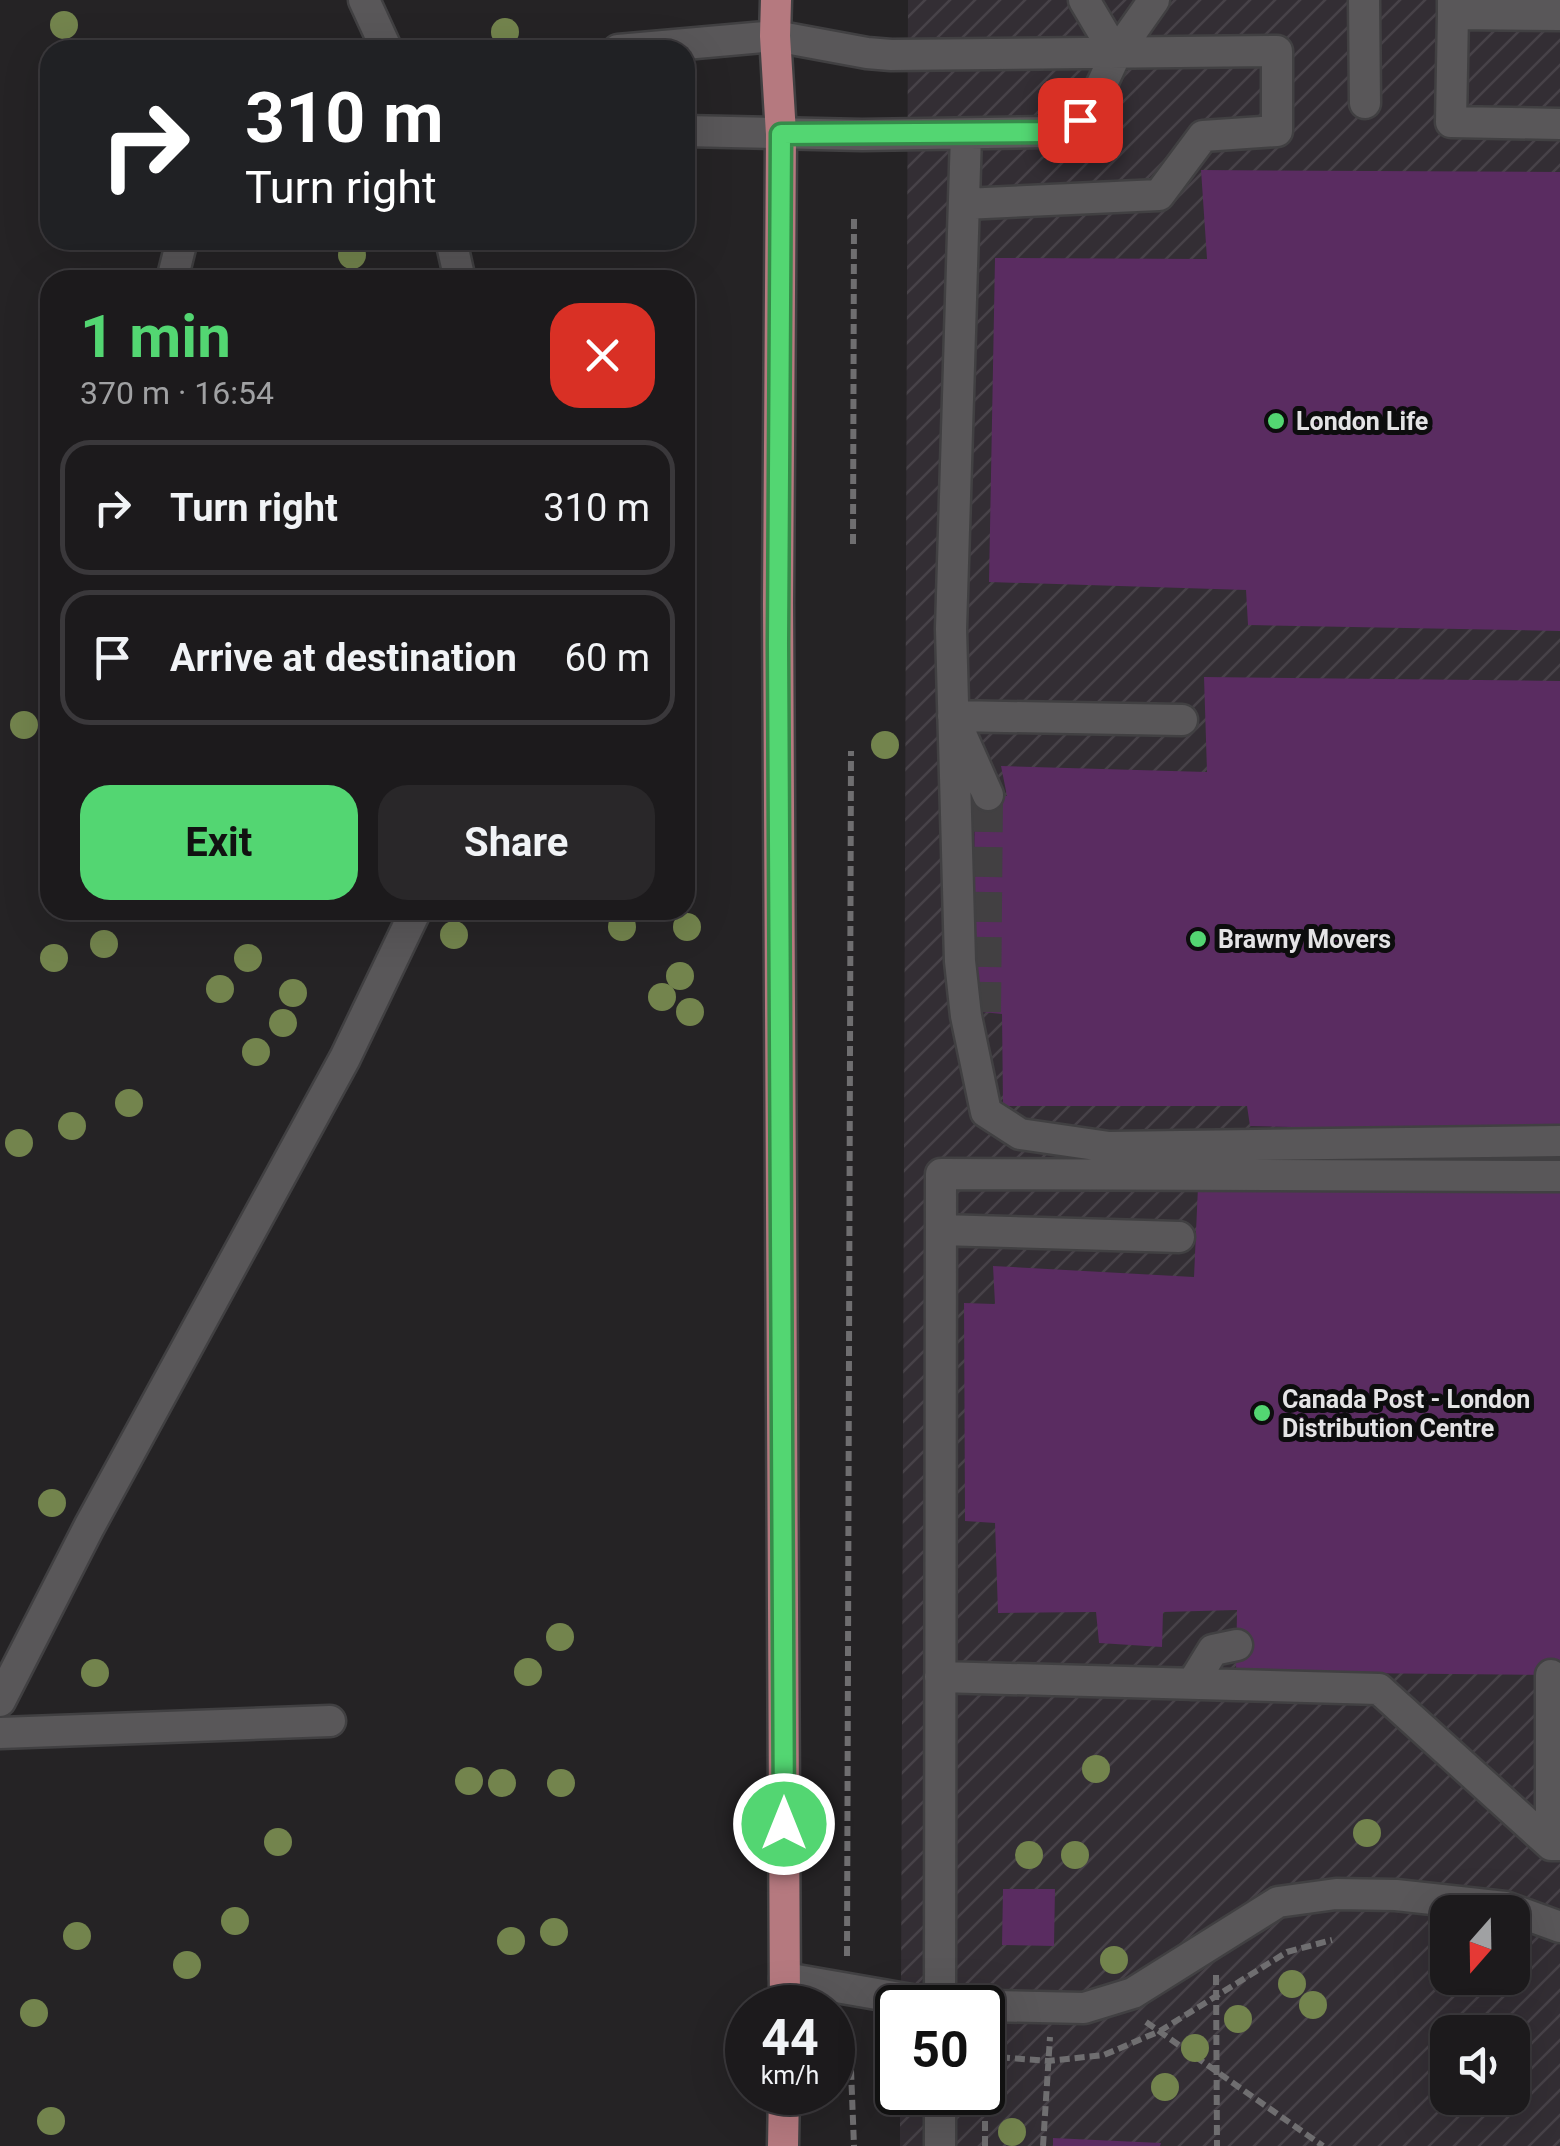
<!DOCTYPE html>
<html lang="en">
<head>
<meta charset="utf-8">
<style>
	body { margin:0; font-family:Roboto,sans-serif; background:#292729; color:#f1f3f6; height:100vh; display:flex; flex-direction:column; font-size:38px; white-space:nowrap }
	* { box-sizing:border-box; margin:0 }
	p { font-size:32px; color:#a0a1a3 }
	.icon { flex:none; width:55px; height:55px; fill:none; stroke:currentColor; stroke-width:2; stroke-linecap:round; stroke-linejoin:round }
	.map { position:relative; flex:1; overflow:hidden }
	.side { position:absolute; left:40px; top:270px; width:655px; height:650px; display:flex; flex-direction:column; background:#1c1a1c; border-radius:30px; box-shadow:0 10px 40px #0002,0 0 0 2px #3a383b }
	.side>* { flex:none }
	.top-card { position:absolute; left:40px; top:40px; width:655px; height:210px; border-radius:30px; box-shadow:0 10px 40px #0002,0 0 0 2px #3a383b; background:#202124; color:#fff; overflow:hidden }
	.needle { width:65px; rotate:200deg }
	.buttons { position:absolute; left:1430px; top:1895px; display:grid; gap:20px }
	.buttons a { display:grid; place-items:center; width:100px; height:100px; border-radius:20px; background:#1c1a1c; box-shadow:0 10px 40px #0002,0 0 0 2px #3a383b; font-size:50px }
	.speed { position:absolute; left:725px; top:1985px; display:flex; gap:20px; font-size:50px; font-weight:700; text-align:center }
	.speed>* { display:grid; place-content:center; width:130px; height:130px; border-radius:50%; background:#1c1a1c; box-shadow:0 10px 40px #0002,0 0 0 2px #3a383b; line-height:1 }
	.speed small { font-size:25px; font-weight:400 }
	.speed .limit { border:5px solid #111; border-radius:15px; background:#fff; color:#111 }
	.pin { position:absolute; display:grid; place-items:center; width:85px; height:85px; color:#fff; margin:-42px; border-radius:20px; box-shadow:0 5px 15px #0006 }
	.me { position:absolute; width:110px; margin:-55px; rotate:0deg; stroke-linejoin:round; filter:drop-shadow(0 0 8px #0008) }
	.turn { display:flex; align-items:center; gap:35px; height:210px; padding:0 40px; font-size:45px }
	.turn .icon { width:130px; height:130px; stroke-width:2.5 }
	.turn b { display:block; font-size:70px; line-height:85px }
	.round { display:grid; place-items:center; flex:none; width:105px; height:105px; border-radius:30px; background:#292729 }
	.head { display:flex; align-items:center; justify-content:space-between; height:170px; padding:0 40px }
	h1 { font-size:60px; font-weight:700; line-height:75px; color:#53d672 }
	.button { display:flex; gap:20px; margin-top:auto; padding:20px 40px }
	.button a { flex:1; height:115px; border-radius:30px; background:#53d672; color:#111; font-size:40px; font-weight:700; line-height:115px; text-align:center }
	.button a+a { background:#292729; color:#f1f3f6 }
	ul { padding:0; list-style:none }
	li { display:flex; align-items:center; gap:30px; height:135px; margin:0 20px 15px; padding:0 20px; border:5px solid #3a383b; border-radius:30px }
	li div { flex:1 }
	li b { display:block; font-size:38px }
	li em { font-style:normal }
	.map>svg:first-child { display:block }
	.industrial { fill:url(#industrial-furrows); fill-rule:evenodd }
	.building { fill:#5a2c61 }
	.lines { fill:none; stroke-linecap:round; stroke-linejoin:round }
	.minor-tunnel { stroke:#424042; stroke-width:30; stroke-dasharray:30 15; stroke-linecap:butt }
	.minor-casing { stroke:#414042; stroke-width:35 }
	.major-casing { stroke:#414042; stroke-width:35 }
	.path { stroke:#6f6e70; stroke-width:6; stroke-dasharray:10 5; stroke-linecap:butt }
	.minor { stroke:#595759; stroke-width:30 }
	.major { stroke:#b5797f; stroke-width:30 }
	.tree { fill:#73844d }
	.route-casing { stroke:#368b4a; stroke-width:25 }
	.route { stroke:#53d672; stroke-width:18 }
	.poi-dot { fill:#53d672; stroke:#0d0d0e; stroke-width:4 }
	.labels { text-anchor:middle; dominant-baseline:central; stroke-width:10; stroke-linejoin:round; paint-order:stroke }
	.poi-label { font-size:25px; font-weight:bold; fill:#e4e3e5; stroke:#0d0d0e; text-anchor:start }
</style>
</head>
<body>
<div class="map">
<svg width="1560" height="2146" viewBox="0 0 1560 2146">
	<defs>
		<pattern id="industrial-furrows" width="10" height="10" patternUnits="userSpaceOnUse" patternTransform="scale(2.5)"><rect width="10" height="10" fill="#332e34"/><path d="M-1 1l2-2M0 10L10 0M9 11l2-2" fill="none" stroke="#474248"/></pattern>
	</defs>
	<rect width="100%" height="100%" fill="#252325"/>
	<path class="industrial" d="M 908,0 L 1560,0 L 1560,2146 L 900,2146 L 900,2093 L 982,2092 L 982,2008 L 901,2007 ZM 1448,1912 L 1512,1912 L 1512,1978 L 1448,1978 ZM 1448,2032 L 1512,2032 L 1512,2098 L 1448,2098 Z"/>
	<path class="building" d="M 1201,170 L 1560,172 L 1560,631 L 1248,625 L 1246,590 L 989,582 L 995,258 L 1207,259 Z
		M 1204,677 L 1560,681 L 1560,1133 L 1250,1126 L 1247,1106 L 1003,1106 L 1002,1014 L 972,1011 L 975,794 L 1007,796 L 1001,766 L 1207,772 Z
		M 1198,1186 L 1560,1186 L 1560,1675 L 1236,1672 L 1237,1610 L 1163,1612 L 1162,1647 L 1099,1643 L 1096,1612 L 998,1613 L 995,1523 L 965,1521 L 964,1303 L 995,1304 L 993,1266 L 1194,1277 Z
		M 1003,1889 L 1055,1889 L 1054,1946 L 1002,1945 Z
		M 1053,2138 L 1161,2143 L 1160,2146 L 1053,2146 Z"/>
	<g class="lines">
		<path class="minor-tunnel" d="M 986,1012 L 988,795"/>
		<defs>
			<path id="minor" d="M 364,0 L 387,50
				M 1084,0 L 1116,54
				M 1364,0 L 1365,103
				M 1453,0 L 1453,14 L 1560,15
				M 1453,14 L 1451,122 L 1560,124
				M 618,50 L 775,36 L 867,53 L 891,55 L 1277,51 L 1277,131 L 1203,136 L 1159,195 L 964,204
				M 685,131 L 862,135 L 1050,132 L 1080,120 L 1101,86 L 1116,54 L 1154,0
				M 966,134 L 951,629 L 960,961 L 966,1016 L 986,1112 L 1020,1134 L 1109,1147 L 1560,1141
				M 451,240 L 460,280
				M 172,280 L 182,240
				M 988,795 L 953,716 L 1182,720
				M 941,1230 L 1179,1237
				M 940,1677 L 1379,1689 L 1551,1845 L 1560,1845
				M 1192,1684 L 1213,1650 L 1237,1645
				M 0,1701 L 89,1527 L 345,1058 L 416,910
				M 0,1733 L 330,1721
				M 1551,1845 L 1551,1675
				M 785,1978 L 940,2005 L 1084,2008 L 1133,1993 L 1278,1902 L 1336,1894 L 1396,1895 L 1505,1907 L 1560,1927
				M 940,2008 L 941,1174 L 1560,1176
				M 940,2146 L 940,2092"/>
			<path id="major" d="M 776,0 L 775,36 L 781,134 L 778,604 L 785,2008
				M 783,2146 L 784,2092"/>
		</defs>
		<use href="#minor" class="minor-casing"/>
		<use href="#major" class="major-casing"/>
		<path class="path" d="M 853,544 L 854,219
			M 847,1956 L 851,751
			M 1216,1975 L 1217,2146
			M 1146,2022 L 1323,2146
			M 851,2070 L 854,2146
			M 985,2146 L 985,2056 L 1048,2061 L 1104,2055 L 1160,2031 L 1287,1952 L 1332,1940
			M 1043,2146 L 1050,2037"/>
		<use href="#minor" class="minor"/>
		<use href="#major" class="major"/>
	</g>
	<g class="tree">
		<circle cx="64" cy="25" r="14"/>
		<circle cx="505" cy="32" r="14"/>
		<circle cx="352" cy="255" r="14"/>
		<circle cx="24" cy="725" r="14"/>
		<circle cx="885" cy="745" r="14"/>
		<circle cx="622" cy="927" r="14"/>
		<circle cx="687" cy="927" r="14"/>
		<circle cx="454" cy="935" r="14"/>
		<circle cx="104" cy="944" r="14"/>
		<circle cx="54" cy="958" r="14"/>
		<circle cx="248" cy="958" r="14"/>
		<circle cx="680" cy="976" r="14"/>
		<circle cx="220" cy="989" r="14"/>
		<circle cx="293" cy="993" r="14"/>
		<circle cx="662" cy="997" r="14"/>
		<circle cx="690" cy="1012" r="14"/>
		<circle cx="283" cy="1023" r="14"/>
		<circle cx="256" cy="1052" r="14"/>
		<circle cx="129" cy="1103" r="14"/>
		<circle cx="72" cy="1126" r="14"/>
		<circle cx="19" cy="1143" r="14"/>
		<circle cx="52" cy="1503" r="14"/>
		<circle cx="560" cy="1637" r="14"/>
		<circle cx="528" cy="1672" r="14"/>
		<circle cx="95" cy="1673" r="14"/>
		<circle cx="1096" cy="1769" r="14"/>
		<circle cx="469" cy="1781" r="14"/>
		<circle cx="502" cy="1783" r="14"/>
		<circle cx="561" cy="1783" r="14"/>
		<circle cx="1367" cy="1833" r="14"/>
		<circle cx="278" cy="1842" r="14"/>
		<circle cx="1029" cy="1855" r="14"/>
		<circle cx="1075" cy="1855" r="14"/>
		<circle cx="235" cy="1921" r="14"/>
		<circle cx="554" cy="1932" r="14"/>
		<circle cx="77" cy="1936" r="14"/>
		<circle cx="511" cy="1941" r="14"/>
		<circle cx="1114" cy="1960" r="14"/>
		<circle cx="187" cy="1965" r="14"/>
		<circle cx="1292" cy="1984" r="14"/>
		<circle cx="1313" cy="2005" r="14"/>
		<circle cx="34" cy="2013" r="14"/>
		<circle cx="1238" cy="2019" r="14"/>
		<circle cx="1195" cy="2048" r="14"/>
		<circle cx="1165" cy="2087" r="14"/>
		<circle cx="51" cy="2121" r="14"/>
		<circle cx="1012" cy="2132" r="14"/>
	</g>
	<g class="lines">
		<defs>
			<path id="route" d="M 784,1824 L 778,644 L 781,134 L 1050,132 L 1080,120"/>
		</defs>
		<use href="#route" class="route-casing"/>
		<use href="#route" class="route"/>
	</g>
	<g class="poi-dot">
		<circle cx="1276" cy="421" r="10"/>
		<circle cx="1198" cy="939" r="10"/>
		<circle cx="1262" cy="1413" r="10"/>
	</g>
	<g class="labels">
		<g class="poi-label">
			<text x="1296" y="421">London Life</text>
			<text x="1218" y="939">Brawny Movers</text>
			<text x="1282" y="1399">Canada Post - London<tspan x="1282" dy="29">Distribution Centre</tspan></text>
		</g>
	</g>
</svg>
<div class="buttons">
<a><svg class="needle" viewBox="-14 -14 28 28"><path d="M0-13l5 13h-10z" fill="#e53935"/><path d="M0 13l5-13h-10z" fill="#a0a1a3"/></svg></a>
<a><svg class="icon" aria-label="sound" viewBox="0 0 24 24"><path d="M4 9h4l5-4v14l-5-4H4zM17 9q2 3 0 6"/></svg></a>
</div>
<div class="speed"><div>44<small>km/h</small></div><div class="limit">50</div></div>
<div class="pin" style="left:1080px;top:120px;background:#d93025"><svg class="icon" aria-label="arrive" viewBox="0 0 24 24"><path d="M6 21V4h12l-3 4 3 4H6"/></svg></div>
<svg class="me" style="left:784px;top:1824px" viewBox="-20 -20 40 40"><circle r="17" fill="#53d672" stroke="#fff" stroke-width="3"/><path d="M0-11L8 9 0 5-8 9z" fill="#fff"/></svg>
<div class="top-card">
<div class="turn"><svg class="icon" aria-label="right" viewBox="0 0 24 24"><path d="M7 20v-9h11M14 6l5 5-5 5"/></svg><div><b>310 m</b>Turn right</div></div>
</div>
<section class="side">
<div class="head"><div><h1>1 min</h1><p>370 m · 16:54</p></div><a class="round" style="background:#d93025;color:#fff"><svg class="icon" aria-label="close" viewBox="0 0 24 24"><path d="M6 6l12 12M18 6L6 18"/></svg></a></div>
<ul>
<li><svg class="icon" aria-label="right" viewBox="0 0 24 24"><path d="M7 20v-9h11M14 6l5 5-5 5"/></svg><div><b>Turn right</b></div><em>310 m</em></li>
<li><svg class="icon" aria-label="arrive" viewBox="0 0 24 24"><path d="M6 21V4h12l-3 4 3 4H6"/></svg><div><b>Arrive at destination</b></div><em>60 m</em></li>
</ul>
<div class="button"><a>Exit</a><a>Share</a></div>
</section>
</div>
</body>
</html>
